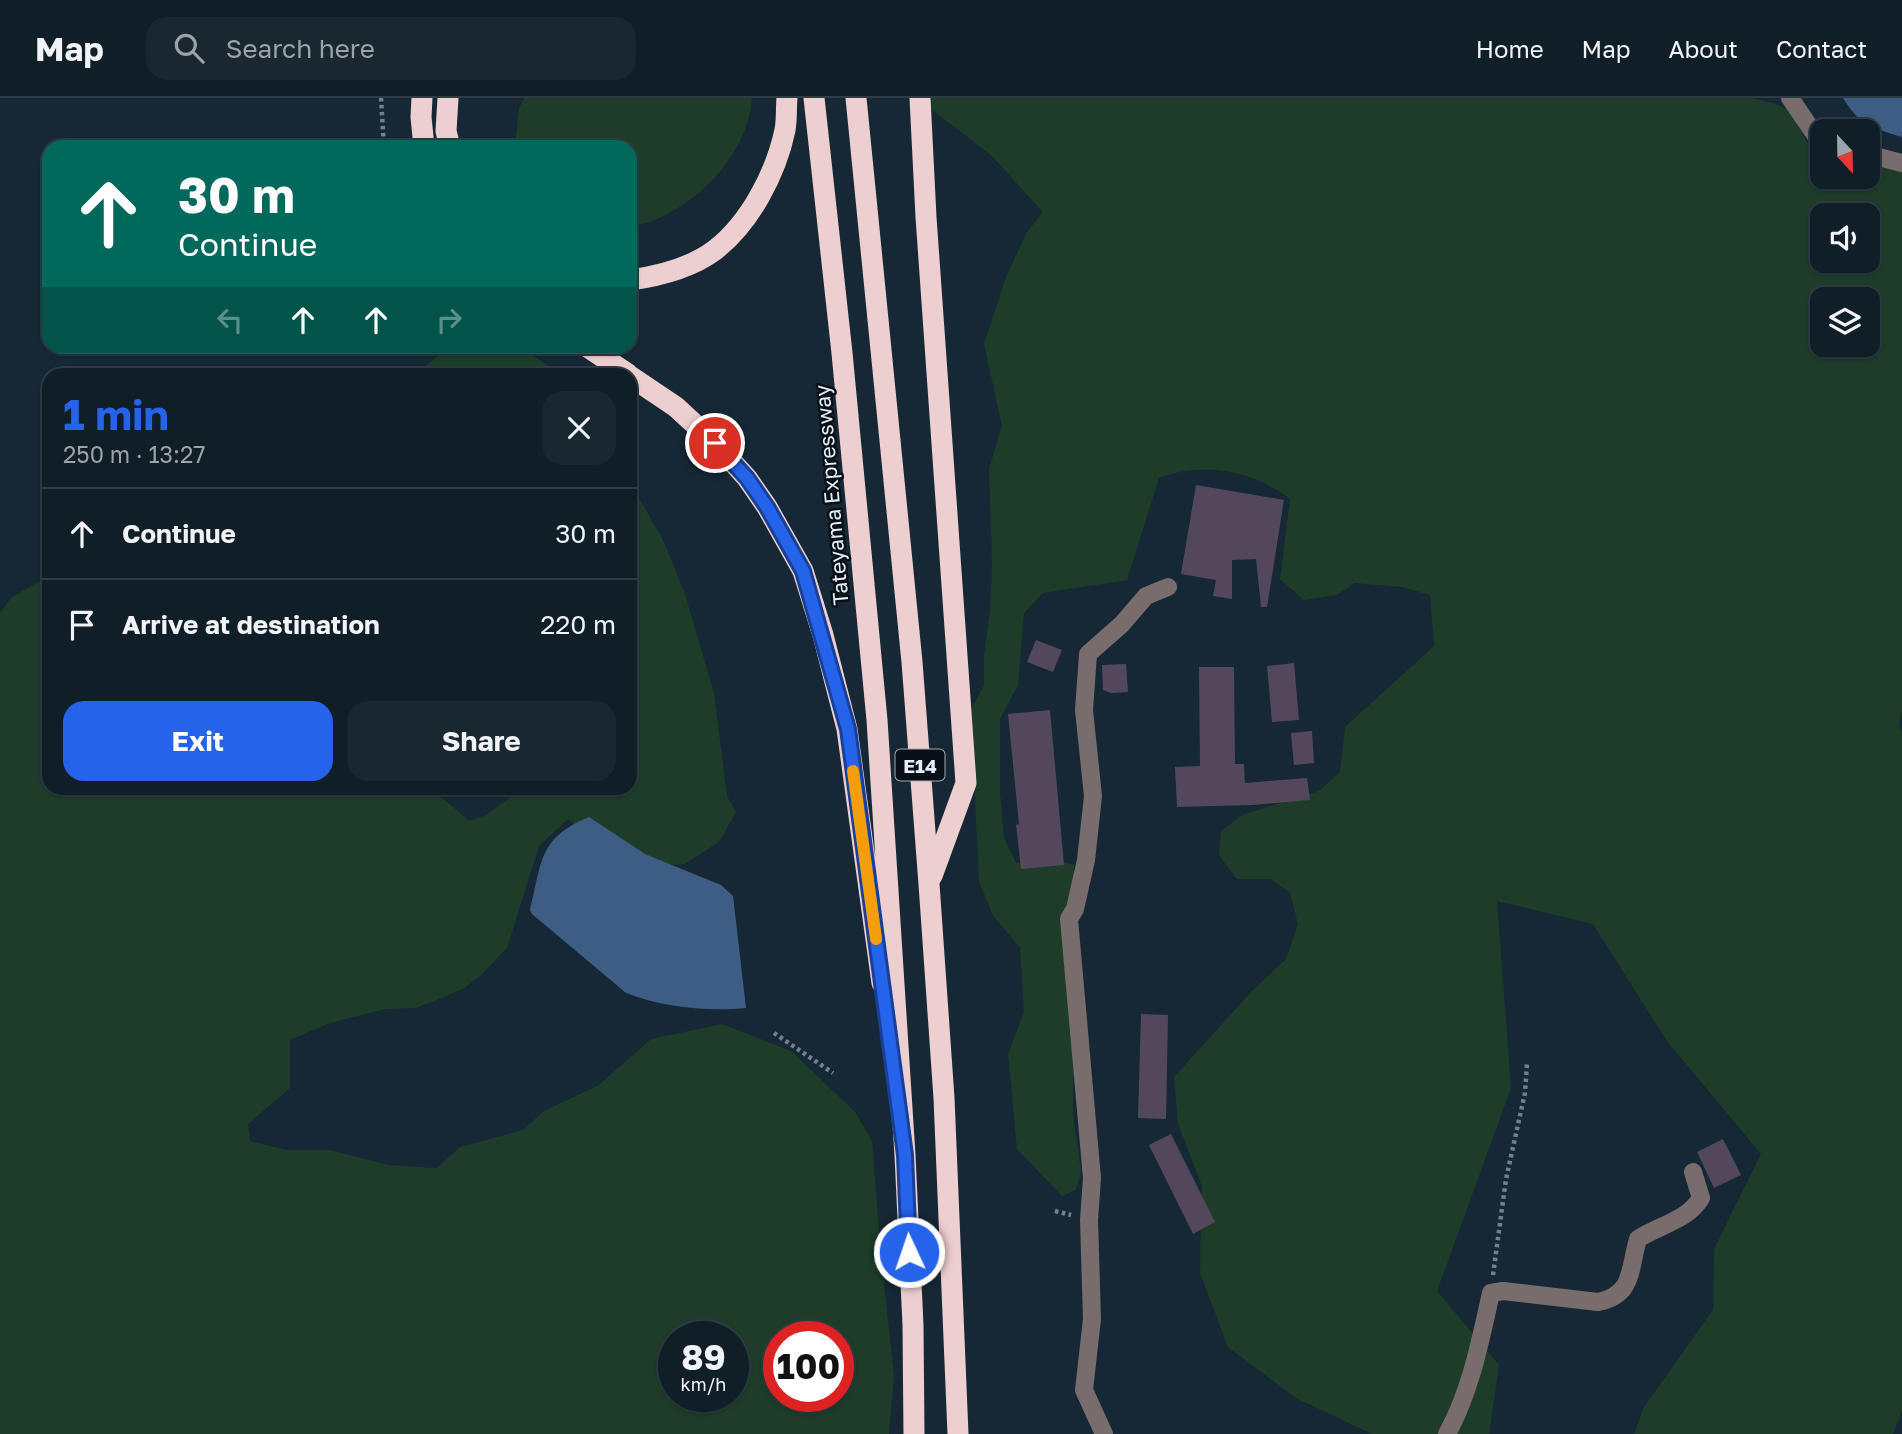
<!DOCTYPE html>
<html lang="en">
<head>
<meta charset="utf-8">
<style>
	body { margin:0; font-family:"Golos Text",sans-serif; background:#192730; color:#f1f3f6; height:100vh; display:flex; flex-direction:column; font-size:26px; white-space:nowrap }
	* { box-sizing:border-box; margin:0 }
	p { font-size:23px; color:#9ca2a8 }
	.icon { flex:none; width:38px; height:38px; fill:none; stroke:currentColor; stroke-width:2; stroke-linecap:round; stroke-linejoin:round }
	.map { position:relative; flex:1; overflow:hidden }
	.details { position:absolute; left:42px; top:270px; width:595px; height:427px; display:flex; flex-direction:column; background:#101e28; border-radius:21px; box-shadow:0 2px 5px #0004,0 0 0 2px #303c45 }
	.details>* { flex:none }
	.guide { position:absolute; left:42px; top:42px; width:595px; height:214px; border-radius:21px; box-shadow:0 2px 5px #0004,0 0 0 2px #303c45; background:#00695c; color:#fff; overflow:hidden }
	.needle { width:46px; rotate:158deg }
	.controls { position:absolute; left:1810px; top:21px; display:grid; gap:14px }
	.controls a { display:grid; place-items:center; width:70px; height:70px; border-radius:14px; background:#101e28; box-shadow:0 2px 5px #0004,0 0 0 2px #303c45; font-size:35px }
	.speed { position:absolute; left:658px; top:1223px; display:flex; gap:14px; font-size:35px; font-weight:700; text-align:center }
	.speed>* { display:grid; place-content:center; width:91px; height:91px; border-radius:50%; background:#101e28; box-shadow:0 2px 5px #0004,0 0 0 2px #303c45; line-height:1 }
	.speed small { font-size:18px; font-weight:400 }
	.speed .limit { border:10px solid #d22; background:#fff; color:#111 }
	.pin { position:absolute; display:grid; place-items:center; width:60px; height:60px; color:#fff; margin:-30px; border:4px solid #fff; border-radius:50%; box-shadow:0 2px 7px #0007 }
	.me { position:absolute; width:77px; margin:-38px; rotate:357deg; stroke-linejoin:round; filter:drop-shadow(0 0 5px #0008) }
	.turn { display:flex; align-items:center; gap:24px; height:147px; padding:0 21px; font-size:32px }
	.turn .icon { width:91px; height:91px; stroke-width:2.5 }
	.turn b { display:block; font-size:49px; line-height:60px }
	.lanes { display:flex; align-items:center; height:66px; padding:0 21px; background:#0003; justify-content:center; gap:35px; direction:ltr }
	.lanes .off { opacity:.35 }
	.round { display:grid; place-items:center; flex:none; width:74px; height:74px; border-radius:21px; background:#192730 }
	.head { display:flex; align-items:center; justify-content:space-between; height:119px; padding:0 21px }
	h1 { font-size:42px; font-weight:700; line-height:52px; color:#2563eb }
	.cta { display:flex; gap:14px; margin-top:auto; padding:14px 21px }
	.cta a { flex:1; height:80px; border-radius:21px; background:#2563eb; color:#fff; font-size:28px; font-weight:700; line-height:80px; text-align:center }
	.cta a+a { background:#192730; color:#f1f3f6 }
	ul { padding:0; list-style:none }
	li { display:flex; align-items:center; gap:21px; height:91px; padding:0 21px; border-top:2px solid #303c45 }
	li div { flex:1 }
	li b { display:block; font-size:26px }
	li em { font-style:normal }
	header { display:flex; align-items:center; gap:42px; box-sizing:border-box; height:98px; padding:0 35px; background:#101e28; border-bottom:2px solid #303c45 }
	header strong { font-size:33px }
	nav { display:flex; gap:38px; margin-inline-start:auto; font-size:24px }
	.search { width:490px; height:63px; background:#192730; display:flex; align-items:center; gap:18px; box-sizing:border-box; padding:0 24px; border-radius:21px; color:#9ca2a8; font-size:26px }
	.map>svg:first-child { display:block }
	.green { fill:#1d3d29; fill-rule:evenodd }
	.water { fill:#3e5d85 }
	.building { fill:#53485b }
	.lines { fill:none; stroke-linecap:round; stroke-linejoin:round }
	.path { stroke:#72808d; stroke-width:4.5; stroke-dasharray:3.5 3.5; stroke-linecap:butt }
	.minor { stroke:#796c6c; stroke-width:18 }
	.highway { stroke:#eecfcf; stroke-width:21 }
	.route-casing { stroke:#184099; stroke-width:18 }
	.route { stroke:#2563eb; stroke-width:12 }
	.slow { stroke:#f59e0b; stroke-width:12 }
	.labels { text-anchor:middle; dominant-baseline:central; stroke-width:5; stroke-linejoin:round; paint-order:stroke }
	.shield { fill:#081016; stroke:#a2acb5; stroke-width:2 }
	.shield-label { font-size:19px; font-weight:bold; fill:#e4eff9 }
	.street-label { font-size:21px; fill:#e4eff9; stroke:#081016 }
</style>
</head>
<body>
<header>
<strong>Map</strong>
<div class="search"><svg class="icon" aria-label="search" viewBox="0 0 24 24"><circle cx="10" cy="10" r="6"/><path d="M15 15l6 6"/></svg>Search here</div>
<nav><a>Home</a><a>Map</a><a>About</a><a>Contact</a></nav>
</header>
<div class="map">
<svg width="1902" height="1336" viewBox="0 0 1902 1336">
	<rect width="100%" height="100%" fill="#162836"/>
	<path class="green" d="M 524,0 L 752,0 C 748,60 688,119 630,129 L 630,49 L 515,49 L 519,11 Z
		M 930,0 L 1752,0 C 1795,10 1787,9 1808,45 L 1822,50 L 1822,79 L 1867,79 L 1867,61 L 1902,73 L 1902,612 L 1899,625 L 1902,637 L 1902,1313 L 1893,1336 L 1634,1336 L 1644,1309 L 1713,1212 L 1714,1151 L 1761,1056 L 1667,943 L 1593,826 L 1497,803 L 1511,990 L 1437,1193 L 1499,1267 L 1489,1336 L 1372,1336 L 1296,1300 L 1228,1249 L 1200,1175 L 1202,1088 L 1178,1026 L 1174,979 L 1252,893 L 1286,861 L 1298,826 L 1290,795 L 1271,781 L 1237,781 L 1219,757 L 1221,733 L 1242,717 L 1319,693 L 1340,674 L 1345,629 L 1434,548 L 1430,497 L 1402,489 L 1355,485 L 1337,497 L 1304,502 L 1280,481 L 1290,401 C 1253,372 1204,363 1159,380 L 1127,482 L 1043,495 L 1024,515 L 1018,587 L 1000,621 L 1000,695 L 1004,740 L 1016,765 L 1052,760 L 1074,767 L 1073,1017 L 1081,1073 L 1076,1092 L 1062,1098 L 1017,1051 L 1008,956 L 1024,914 L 1020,849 L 994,819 L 979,784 L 971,612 L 984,587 L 984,557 L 990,512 L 992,466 L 989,371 L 1002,328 L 984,246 L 1006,179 L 1027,134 L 1043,114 L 991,57 L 931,11 ZM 1822,117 L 1867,117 L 1867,163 L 1822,163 ZM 1822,201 L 1867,201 L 1867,247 L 1822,247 Z
		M 455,248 L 522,249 L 558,276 L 417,276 L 435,260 Z
		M 630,384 L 664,444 L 685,496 L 714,595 L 727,698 L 736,714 L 719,744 L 685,766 L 628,771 L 568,721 L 539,748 L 507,850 L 480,878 L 463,891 L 416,910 L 385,911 L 330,925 L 290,942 L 290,990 L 248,1026 L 250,1043 L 286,1052 L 330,1052 L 389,1067 L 437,1070 L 460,1049 L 523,1032 L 544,1013 L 599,987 L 651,941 L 722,926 L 791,953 L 855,1014 L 872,1043 L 881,1158 L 894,1278 L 889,1336 L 0,1336 L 0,515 L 11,500 L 43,481 L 49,470 L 49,690 L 424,690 L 445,702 L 469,723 L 486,717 L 512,698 L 512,690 L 630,690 ZM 674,1239 L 733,1239 L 733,1298 L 674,1298 ZM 779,1239 L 838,1239 L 838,1298 L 779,1298 Z"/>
	<path class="water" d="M 1843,0 L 1902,0 L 1902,39 C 1871,29 1861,29 1843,0 Z
		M 589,719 L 645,756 L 721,787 L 733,798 L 746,910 C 708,914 662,909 626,895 L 532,816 L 530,812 C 542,764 538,740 589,719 Z"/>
	<path class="building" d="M 1196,387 L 1284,402 L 1267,509 L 1261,509 L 1256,461 L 1232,462 L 1232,501 L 1213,498 L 1216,482 L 1181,476 Z
		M 1036,542 L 1062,552 L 1053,574 L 1027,564 Z
		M 1294,565 L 1299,622 L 1272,624 L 1267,568 Z
		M 1126,566 L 1128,594 L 1111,595 L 1103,592 L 1102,567 Z
		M 1199,569 L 1234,569 L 1235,666 L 1244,666 L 1245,685 L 1307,680 L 1310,702 L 1252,707 L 1177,709 L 1175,669 L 1200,668 Z
		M 1050,612 L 1064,767 L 1021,771 L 1016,727 L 1019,726 L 1008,616 Z
		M 1312,633 L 1314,665 L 1294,667 L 1291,635 Z
		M 1141,916 L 1168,917 L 1166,1021 L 1138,1020 Z
		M 1171,1036 L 1215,1124 L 1193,1136 L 1149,1047 Z
		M 1723,1041 L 1741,1077 L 1714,1090 L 1697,1054 Z"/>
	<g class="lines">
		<path class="path" d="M 381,0 L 384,49
			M 774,935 L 833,975
			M 1055,1113 L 1071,1117
			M 1493,1177 L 1506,1081 L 1525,995 L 1527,966"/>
		<path class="minor" d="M 1790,0 L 1816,38 L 1822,42
			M 1867,56 L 1902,65
			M 1104,1336 L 1084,1292 L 1092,1221 L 1089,1122 L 1092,1080 L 1069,821 L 1075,811 L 1086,762 L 1093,698 L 1084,612 L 1088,556 L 1122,526 L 1146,498 L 1168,489
			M 1447,1336 C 1471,1292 1480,1244 1491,1195 L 1503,1193 L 1598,1204 C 1634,1197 1629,1171 1638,1141 C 1659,1127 1687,1123 1701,1100 L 1693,1074"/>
		<path class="highway" d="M 422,0 L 421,19 L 424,49
			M 448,0 L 446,33 L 450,49
			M 814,0 L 842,255 L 877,622 L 905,1057 L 913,1227 L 914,1336
			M 856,0 L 912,564 L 929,786 L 944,1000 L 958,1336
			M 920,0 L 926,119 L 966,685 L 932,778
			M 630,182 C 659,178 691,170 715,152 C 750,125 776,75 785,32 C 787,22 786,10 787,0
			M 586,248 L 628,276
			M 630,278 L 676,309 L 715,345 L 747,380 L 767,409 L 803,473 L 823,537 L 847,631 L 882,885"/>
	</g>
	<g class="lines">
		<defs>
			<path id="route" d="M 715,345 L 747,380 L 767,409 L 803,473 L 848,631 L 905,1057 L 909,1154"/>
		</defs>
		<use href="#route" class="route-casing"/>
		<use href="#route" class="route"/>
		<path class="slow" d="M 853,673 L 876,841"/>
	</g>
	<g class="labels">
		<rect class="shield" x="895.5" y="651.5" width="49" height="31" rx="5"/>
		<g class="shield-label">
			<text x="920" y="667">E14</text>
		</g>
		<g class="street-label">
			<text transform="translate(831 397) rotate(-95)">Tateyama Expressway</text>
		</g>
	</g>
</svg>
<div class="controls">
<a><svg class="needle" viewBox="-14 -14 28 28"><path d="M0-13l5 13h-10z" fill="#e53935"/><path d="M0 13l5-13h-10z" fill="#9ca2a8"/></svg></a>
<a><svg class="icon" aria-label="sound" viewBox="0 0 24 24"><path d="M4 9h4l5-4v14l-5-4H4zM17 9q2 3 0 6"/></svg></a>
<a><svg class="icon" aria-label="layers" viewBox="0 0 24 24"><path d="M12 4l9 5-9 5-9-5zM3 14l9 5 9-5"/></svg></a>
</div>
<div class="speed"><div>89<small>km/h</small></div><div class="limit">100</div></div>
<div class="pin" style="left:715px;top:345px;background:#d93025"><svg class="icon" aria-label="arrive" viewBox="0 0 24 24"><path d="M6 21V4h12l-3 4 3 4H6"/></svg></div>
<svg class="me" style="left:909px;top:1154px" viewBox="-20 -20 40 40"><circle r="17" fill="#2563eb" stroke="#fff" stroke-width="3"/><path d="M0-11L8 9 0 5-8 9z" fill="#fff"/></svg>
<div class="guide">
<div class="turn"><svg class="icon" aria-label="ahead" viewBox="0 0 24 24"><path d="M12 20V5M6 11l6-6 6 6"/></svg><div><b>30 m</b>Continue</div></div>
<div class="lanes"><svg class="icon off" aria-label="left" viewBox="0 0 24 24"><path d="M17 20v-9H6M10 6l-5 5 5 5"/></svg><svg class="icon" aria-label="ahead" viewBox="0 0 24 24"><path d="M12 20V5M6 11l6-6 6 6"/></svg><svg class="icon" aria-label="ahead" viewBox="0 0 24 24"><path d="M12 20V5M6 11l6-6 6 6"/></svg><svg class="icon off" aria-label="right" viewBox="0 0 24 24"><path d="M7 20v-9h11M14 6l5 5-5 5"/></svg></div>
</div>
<section class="details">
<div class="head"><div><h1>1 min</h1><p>250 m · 13:27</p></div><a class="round"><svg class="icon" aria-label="close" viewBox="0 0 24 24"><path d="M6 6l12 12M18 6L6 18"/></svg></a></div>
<ul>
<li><svg class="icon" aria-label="ahead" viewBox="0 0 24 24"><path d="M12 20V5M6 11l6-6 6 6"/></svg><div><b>Continue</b></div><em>30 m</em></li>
<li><svg class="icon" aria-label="arrive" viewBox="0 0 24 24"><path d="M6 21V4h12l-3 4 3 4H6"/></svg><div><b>Arrive at destination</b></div><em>220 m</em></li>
</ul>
<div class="cta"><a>Exit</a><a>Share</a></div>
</section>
</div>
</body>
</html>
